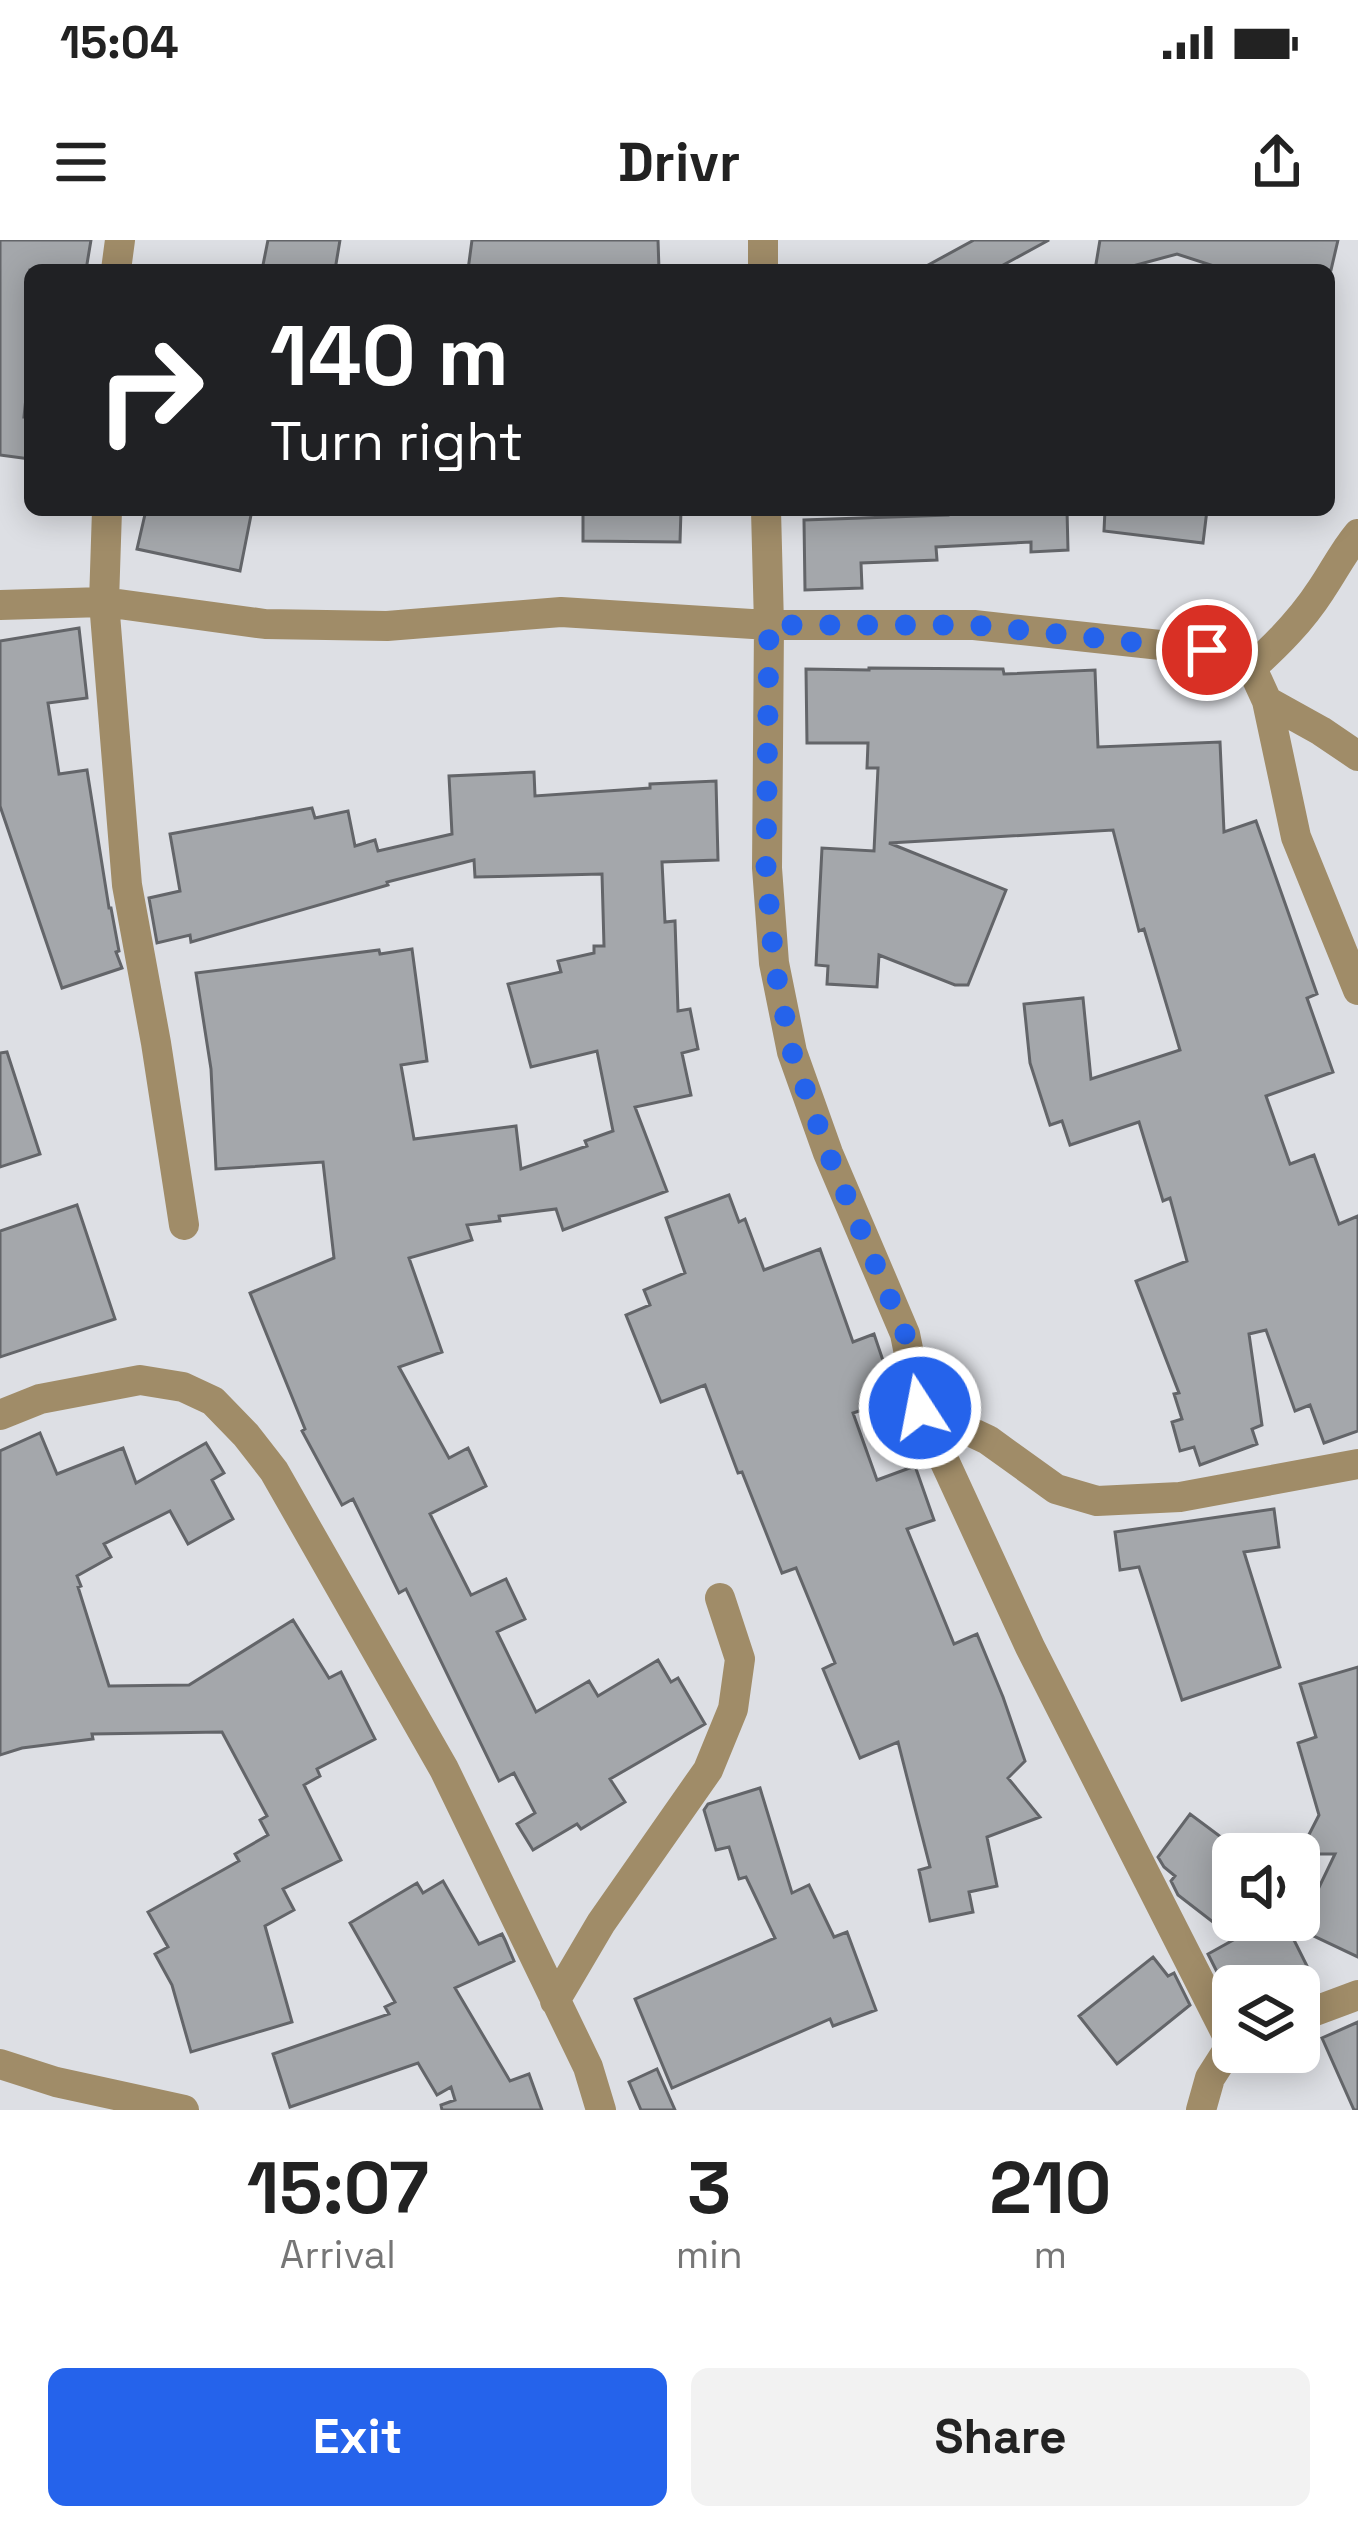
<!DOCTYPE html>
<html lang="en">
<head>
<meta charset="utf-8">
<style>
	body { margin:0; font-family:"Space Grotesk",sans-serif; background:#f2f2f2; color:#222; height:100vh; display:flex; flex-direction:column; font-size:45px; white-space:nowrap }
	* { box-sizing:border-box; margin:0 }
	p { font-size:39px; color:#767676 }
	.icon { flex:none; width:66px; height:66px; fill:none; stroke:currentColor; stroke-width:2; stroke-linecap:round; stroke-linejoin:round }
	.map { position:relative; height:1870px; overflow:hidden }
	.sheet { display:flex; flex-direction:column; background:#fff; flex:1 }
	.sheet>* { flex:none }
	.hud { position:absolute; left:24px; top:24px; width:1311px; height:252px; border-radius:18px; box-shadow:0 6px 30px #0003; background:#202124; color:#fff; overflow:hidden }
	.fabs { position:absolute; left:1212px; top:1593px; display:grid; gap:24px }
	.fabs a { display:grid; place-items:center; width:108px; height:108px; border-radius:18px; background:#fff; box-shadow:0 6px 30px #0003; font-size:60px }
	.pin { position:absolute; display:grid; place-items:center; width:102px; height:102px; color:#fff; margin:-51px; border:6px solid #fff; border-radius:50%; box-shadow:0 3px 12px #0007 }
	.me { position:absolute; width:132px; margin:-66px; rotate:349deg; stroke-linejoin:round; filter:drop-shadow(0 0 9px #0008) }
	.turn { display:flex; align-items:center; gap:42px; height:252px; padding:0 48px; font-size:54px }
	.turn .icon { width:156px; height:156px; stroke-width:2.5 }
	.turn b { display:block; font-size:84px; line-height:102px }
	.eta { display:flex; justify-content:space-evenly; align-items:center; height:204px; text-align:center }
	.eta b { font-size:72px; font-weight:600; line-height:84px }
	.button { display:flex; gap:24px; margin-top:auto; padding:24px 48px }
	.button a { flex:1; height:138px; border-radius:18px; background:#2563eb; color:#fff; font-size:48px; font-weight:600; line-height:138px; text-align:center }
	.button a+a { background:#f2f2f2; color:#222 }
	.status { display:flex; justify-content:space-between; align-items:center; height:84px; padding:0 60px; background:#fff; direction:ltr }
	.status svg { height:33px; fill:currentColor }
	header { display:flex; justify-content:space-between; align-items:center; height:156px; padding:0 48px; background:#fff; font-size:54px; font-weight:600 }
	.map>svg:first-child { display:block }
	.building { fill:#a4a7ab; stroke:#636569; stroke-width:3 }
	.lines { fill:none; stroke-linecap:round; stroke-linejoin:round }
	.street { stroke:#a08c68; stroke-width:30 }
	.route { stroke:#2563eb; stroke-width:21; stroke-dasharray:0 37.8 }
</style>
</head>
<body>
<div class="status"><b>15:04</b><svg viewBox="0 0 49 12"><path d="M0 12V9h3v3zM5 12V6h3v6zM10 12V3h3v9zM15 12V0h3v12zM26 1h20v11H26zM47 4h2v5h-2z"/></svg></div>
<header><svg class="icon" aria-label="menu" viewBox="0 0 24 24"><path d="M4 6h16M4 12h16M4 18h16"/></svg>Drivr<svg class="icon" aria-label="share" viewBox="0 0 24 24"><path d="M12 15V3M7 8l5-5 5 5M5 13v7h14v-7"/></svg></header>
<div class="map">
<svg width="1358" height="1870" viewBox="0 0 1358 1870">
	<rect width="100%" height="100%" fill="#dddfe4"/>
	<path class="building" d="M 0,0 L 91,0 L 86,30 L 30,30 L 30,118 L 24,177 L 30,177 L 30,219 L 0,215 Z
		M 268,0 L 340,0 L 335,30 L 262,30 Z
		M 472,0 L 658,0 L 659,30 L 468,30 Z
		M 974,0 L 1049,0 L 994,30 L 919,30 Z
		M 1100,0 L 1338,0 L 1331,30 L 1226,30 L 1177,14 L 1118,30 L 1095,30 Z
		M 146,270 L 252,270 L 240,331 L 137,309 Z
		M 583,270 L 681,270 L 680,302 L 583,301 Z
		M 948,270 L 1067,270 L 1068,310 L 1031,312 L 1031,302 L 936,307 L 937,320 L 861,323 L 862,348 L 805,350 L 804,280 L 948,275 Z
		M 1105,270 L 1207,270 L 1203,303 L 1104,291 Z
		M 79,388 L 87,458 L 48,463 L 59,534 L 87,530 L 109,668 L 111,668 L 119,711 L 116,712 L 122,728 L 62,748 L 0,566 L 0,401 Z
		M 869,428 L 1003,429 L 1004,434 L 1095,430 L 1098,507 L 1220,502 L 1224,592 L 1256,581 L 1317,754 L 1307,758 L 1333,832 L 1266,856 L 1290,924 L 1314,915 L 1339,984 L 1358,976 L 1358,1191 L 1324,1203 L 1310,1165 L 1295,1171 L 1266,1090 L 1249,1094 L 1262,1185 L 1252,1189 L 1257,1204 L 1200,1225 L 1194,1207 L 1180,1211 L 1172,1182 L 1182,1179 L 1174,1154 L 1179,1153 L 1136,1041 L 1187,1021 L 1170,958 L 1163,961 L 1139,882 L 1070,905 L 1062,881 L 1050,885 L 1030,823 L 1024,764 L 1083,758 L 1091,839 L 1180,810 L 1144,689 L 1139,691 L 1113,590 L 889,603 L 1006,650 L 968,745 L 955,745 L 879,715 L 877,747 L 827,744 L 828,726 L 816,725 L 822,608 L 874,611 L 878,528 L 867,528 L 868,503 L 807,503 L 806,429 L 869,430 Z
		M 534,532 L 535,556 L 650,548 L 650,544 L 716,541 L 718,620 L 662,622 L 665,682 L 675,681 L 678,771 L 690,769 L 698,809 L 682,813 L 691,855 L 635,867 L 667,951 L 563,990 L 556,969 L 499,976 L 500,981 L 467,985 L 472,1000 L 409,1018 L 442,1112 L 399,1127 L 449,1218 L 468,1208 L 486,1246 L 430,1274 L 471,1355 L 506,1339 L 525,1379 L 497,1392 L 536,1472 L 589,1441 L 598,1456 L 658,1420 L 671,1442 L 678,1438 L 705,1484 L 610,1539 L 625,1562 L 581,1589 L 577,1584 L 533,1610 L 517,1584 L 535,1573 L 514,1533 L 499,1541 L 406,1349 L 399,1353 L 353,1259 L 342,1265 L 302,1191 L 305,1189 L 250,1053 L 334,1018 L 323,922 L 216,929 L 211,829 L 196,733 L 379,710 L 380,714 L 412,709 L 427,821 L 401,825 L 414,899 L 516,886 L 521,929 L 587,906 L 585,901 L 613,891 L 597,811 L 531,827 L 508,744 L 561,732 L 558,721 L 594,713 L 594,706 L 604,706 L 602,634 L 475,637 L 474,620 L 387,642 L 388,645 L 191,702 L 190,695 L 157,703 L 149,658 L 180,651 L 170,594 L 312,568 L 315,578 L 348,571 L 355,606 L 375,600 L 378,611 L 452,594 L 449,536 Z
		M 7,812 L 40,914 L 0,927 L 0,813 Z
		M 729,955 L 739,982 L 745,979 L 764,1030 L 820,1009 L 853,1102 L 874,1094 L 896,1159 L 853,1173 L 877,1240 L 915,1226 L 934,1280 L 907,1289 L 954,1404 L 977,1394 L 1003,1457 L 1025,1521 L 1008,1538 L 1040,1577 L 987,1597 L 997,1646 L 969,1652 L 973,1672 L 930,1681 L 919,1630 L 930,1627 L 898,1502 L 860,1518 L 823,1429 L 835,1423 L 796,1328 L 782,1333 L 742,1232 L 738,1233 L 705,1145 L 661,1162 L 626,1075 L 650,1065 L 644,1050 L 685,1033 L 666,978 Z
		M 77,965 L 115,1079 L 0,1117 L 0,991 Z
		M 40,1193 L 57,1234 L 123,1208 L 136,1243 L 206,1203 L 224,1233 L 212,1240 L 233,1279 L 188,1304 L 170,1271 L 104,1304 L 111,1317 L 77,1336 L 81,1346 L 78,1347 L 109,1446 L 189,1445 L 293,1380 L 329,1438 L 341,1432 L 375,1499 L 317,1529 L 320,1536 L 304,1545 L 341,1620 L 283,1649 L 294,1670 L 265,1686 L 292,1782 L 191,1812 L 172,1745 L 155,1714 L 168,1707 L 148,1672 L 239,1621 L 235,1614 L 268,1595 L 260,1580 L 267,1576 L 222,1492 L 92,1494 L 93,1499 L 22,1508 L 0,1515 L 0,1211 Z
		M 1274,1269 L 1279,1307 L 1244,1312 L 1280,1427 L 1182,1460 L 1139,1327 L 1120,1330 L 1115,1292 Z
		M 1358,1427 L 1358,1717 L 1299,1689 L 1335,1614 L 1299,1614 L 1319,1575 L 1298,1503 L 1316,1497 L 1300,1444 Z
		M 760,1548 L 792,1653 L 809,1645 L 834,1697 L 847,1692 L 876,1770 L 833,1786 L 830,1779 L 672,1848 L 635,1759 L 775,1698 L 746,1637 L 739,1639 L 729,1607 L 716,1610 L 704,1570 L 708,1564 Z
		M 1190,1574 L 1233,1606 L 1233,1680 L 1284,1680 L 1317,1746 L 1231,1746 L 1226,1736 L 1221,1740 L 1208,1714 L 1235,1699 L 1178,1655 L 1171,1641 L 1175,1636 L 1164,1627 L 1158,1617 Z
		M 443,1641 L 479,1704 L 502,1694 L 505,1700 L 514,1721 L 455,1748 L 510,1841 L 529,1834 L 542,1870 L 442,1870 L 441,1865 L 455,1860 L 451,1847 L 437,1855 L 418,1823 L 290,1867 L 273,1814 L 389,1774 L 385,1767 L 395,1762 L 350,1683 L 417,1643 L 423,1653 Z
		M 1153,1717 L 1168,1736 L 1174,1733 L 1190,1765 L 1117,1824 L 1079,1776 Z
		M 1358,1782 L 1358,1870 L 1354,1870 L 1322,1798 Z
		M 657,1829 L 675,1870 L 641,1870 L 629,1842 Z"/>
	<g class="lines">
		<path class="street" d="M 116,30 L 120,0
			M 763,30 L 763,0
			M 107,270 L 104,362 L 127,645 L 156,803 L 184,985
			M 766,270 L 769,385 L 767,628 L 774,723 L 792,812 L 828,913 L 905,1094 L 920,1168 L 1030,1407 L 1231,1803
			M 0,365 L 104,362 L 265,384 L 387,386 L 561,372 L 769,385 L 974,385 L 1207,410 L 1250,429 L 1256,437 L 1267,461 L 1296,597 L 1358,750
			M 1250,429 C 1277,405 1301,381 1321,350 C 1334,331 1343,312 1358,294
			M 1267,461 L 1321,491 L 1358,516
			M 920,1168 L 988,1200 L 1056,1249 L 1097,1261 L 1180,1257 L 1358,1224
			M 0,1175 L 40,1159 L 140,1140 L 183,1147 L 213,1161 L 246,1195 L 274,1231 L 444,1529 L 588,1827 L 601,1870
			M 555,1761 L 601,1683 L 708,1530 L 733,1469 L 740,1419 L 720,1358
			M 1299,1777 L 1358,1755
			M 0,1824 L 56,1842 L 184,1870
			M 1201,1870 L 1210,1838 L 1233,1802"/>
	</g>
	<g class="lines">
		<path class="route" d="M 920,1168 L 905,1094 L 828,913 L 792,812 L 774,723 L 766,628 L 769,385 L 974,385 L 1207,410"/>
	</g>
</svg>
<div class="fabs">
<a><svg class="icon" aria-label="sound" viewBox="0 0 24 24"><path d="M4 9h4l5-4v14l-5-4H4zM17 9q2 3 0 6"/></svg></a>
<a><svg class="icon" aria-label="layers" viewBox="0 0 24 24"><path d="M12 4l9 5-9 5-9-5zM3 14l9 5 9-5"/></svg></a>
</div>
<div class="pin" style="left:1207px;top:410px;background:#d93025"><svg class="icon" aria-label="arrive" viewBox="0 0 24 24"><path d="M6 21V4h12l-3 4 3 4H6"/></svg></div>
<svg class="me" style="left:920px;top:1168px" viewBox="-20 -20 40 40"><circle r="17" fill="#2563eb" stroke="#fff" stroke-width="3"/><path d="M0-11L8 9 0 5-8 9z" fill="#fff"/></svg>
<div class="hud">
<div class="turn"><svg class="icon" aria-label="right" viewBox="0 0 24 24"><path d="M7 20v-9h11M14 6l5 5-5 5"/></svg><div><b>140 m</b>Turn right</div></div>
</div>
</div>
<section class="sheet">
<div class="eta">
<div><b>15:07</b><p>Arrival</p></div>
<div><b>3</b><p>min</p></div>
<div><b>210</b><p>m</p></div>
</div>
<div class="button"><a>Exit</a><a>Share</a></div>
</section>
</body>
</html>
